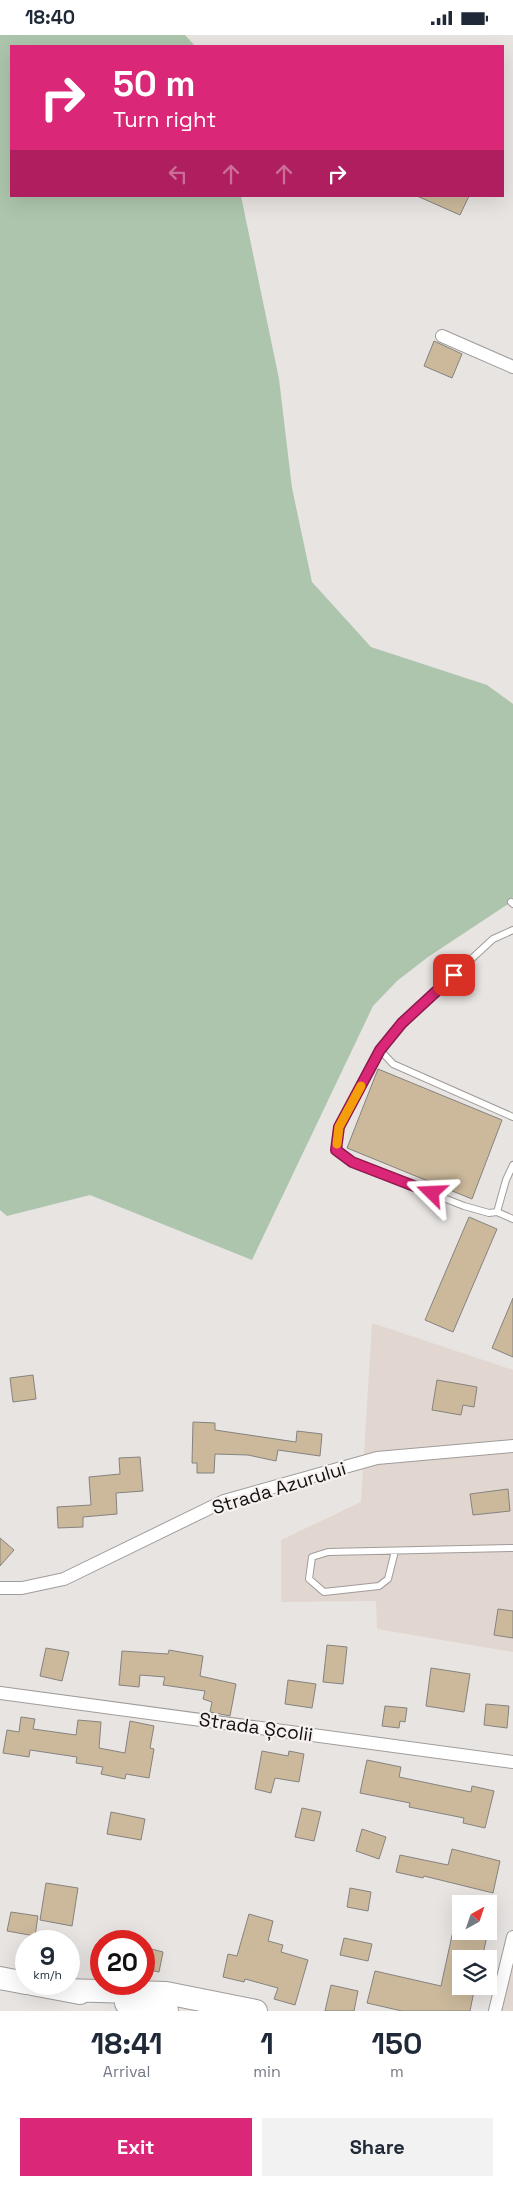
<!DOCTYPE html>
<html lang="en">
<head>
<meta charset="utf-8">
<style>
	body { margin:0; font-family:"Space Grotesk",sans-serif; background:#f2f2f3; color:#1f2937; height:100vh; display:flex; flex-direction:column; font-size:19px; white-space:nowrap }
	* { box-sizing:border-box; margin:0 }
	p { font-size:16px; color:#747a83 }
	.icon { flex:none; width:28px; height:28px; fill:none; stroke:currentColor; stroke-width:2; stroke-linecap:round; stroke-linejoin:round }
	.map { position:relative; height:1976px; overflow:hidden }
	.sheet { display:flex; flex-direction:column; background:#fff; flex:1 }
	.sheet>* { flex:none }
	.guide { position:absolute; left:10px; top:10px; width:494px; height:152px; border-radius:0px; box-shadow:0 5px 20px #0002; background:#db2777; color:#fff; overflow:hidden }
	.needle { width:32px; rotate:40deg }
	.controls { position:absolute; left:452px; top:1860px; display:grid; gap:10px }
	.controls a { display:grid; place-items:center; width:45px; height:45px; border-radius:0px; background:#fff; box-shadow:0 5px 20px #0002; font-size:25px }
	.speed { position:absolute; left:15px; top:1895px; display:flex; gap:10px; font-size:25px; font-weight:700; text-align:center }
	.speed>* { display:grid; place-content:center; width:65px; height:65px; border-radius:50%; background:#fff; box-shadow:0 5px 20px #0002; line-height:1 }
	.speed small { font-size:12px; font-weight:400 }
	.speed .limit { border:8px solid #d22; background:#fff; color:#111 }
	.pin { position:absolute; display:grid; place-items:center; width:42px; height:42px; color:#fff; margin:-21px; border-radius:10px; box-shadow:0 2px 8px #0006 }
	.me { position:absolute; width:55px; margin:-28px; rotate:291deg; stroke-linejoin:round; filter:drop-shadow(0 0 4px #0008) }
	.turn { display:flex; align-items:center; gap:18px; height:105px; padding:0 20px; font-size:22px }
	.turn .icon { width:65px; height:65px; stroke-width:2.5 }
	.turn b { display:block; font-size:35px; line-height:42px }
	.lanes { display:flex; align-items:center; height:48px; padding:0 20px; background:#0003; justify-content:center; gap:25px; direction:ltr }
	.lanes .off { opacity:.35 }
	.eta { display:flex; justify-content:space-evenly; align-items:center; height:85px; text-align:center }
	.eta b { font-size:30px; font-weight:800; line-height:35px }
	.cta { display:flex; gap:10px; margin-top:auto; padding:10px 20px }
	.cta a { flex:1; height:58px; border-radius:0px; background:#db2777; color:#fff; font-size:20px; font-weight:800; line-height:58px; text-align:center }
	.cta a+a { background:#f2f2f3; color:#1f2937 }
	.status { display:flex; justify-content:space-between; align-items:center; height:35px; padding:0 25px; background:#fff; direction:ltr }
	.status svg { height:14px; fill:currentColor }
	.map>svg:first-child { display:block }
	.built { fill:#e2d6d0 }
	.green { fill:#adc5ad }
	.building { fill:#ccb99c; stroke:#85837f }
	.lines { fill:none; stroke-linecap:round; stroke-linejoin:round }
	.lane-casing { stroke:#a09c9a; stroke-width:8 }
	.street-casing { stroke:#a09c9a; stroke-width:14 }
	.highway-casing { stroke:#a09c9a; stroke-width:24 }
	.lane { stroke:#fff; stroke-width:6 }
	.street { stroke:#fff; stroke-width:12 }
	.highway { stroke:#fff; stroke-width:22 }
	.route-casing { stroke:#8e194d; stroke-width:12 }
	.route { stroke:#db2777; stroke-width:9 }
	.slow { stroke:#f59e0b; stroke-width:9 }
	.labels { text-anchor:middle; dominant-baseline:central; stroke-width:4.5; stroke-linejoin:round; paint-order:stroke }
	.street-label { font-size:19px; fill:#121110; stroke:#f6f1ef }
</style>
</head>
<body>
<div class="status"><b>18:40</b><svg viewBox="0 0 49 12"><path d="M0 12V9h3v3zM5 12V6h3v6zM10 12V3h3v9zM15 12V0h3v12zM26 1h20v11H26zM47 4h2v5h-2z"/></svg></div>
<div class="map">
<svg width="513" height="1976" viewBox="0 0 513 1976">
	<rect width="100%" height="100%" fill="#e8e4e2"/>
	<path class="built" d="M 372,1288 L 513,1335 L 513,1617 L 377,1594 L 376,1566 L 281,1567 L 281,1505 L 361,1467 Z
		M 513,1918 L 513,1976 L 498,1976 Z"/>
	<path class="green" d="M 0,0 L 185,0 L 195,11 L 11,11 L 11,161 L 241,161 L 279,344 L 292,453 L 312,547 L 371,612 L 487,650 L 513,669 L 513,862 L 511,867 L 428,922 L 397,946 L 373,971 L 252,1225 L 90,1160 L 7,1181 L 0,1175 Z"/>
	<path class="building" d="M 417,161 L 469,161 L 460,180 Z
		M 434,306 L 462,319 L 452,343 L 424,331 Z
		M 378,1034 L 502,1085 L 472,1164 L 347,1113 Z
		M 469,1182 L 497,1194 L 453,1297 L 425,1285 Z
		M 513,1263 L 513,1322 L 492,1313 Z
		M 33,1340 L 36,1364 L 13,1367 L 10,1343 Z
		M 437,1345 L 477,1352 L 474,1372 L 463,1370 L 461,1380 L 432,1375 Z
		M 193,1387 L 215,1388 L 215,1395 L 296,1407 L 297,1396 L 322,1399 L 320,1421 L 278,1415 L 276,1426 L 248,1420 L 215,1419 L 214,1438 L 197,1438 L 197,1428 L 192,1428 Z
		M 140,1422 L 143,1456 L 116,1458 L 117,1479 L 83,1482 L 83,1492 L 58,1493 L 57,1472 L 91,1470 L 89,1442 L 120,1439 L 119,1423 Z
		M 508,1454 L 510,1476 L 473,1480 L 470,1459 Z
		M 0,1503 L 14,1515 L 0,1531 Z
		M 498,1574 L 513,1576 L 513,1603 L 494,1600 Z
		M 327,1610 L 347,1612 L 343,1649 L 323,1647 Z
		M 46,1613 L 69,1617 L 62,1646 L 40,1641 Z
		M 169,1615 L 203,1621 L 200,1641 L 236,1649 L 230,1681 L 210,1677 L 212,1667 L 203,1664 L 205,1656 L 163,1650 L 165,1642 L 140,1640 L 139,1652 L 119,1650 L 122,1616 L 168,1619 Z
		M 431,1633 L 470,1639 L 464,1677 L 426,1671 Z
		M 288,1645 L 316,1649 L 312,1673 L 285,1669 Z
		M 486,1669 L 509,1671 L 507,1693 L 484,1690 Z
		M 385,1671 L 407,1673 L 405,1687 L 400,1686 L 399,1693 L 382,1691 Z
		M 21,1682 L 35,1684 L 33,1694 L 76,1700 L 78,1685 L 101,1687 L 99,1713 L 125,1718 L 130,1686 L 154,1691 L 150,1713 L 154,1714 L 149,1743 L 126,1739 L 125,1744 L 101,1739 L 103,1732 L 76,1728 L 77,1722 L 30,1715 L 29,1722 L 3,1718 L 7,1695 L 19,1697 Z
		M 262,1716 L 288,1721 L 289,1716 L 304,1719 L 299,1747 L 275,1743 L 271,1758 L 255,1754 Z
		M 367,1725 L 401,1732 L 399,1742 L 471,1757 L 472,1751 L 494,1756 L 485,1793 L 463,1788 L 464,1783 L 409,1772 L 410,1768 L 360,1758 Z
		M 302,1773 L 321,1777 L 314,1806 L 295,1802 Z
		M 111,1777 L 145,1784 L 141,1805 L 107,1799 Z
		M 362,1794 L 386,1802 L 379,1824 L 356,1816 Z
		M 452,1814 L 500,1826 L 493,1858 L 424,1841 L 423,1843 L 396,1837 L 400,1820 L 448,1830 Z
		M 46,1848 L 78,1853 L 72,1891 L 40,1885 Z
		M 350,1853 L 371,1857 L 368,1876 L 347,1872 Z
		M 11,1877 L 38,1881 L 35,1901 L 7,1896 Z
		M 249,1879 L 273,1886 L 268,1906 L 283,1910 L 281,1917 L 308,1925 L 295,1970 L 274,1964 L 278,1953 L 245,1944 L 244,1947 L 223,1942 L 228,1919 L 237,1921 Z
		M 453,1896 L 488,1896 L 482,1924 L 461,1924 L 461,1951 L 475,1951 L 470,1976 L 402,1976 L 367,1968 L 375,1936 L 441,1951 Z
		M 344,1903 L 372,1909 L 368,1926 L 340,1920 Z
		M 144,1912 L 163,1917 L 159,1937 L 144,1934 Z
		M 331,1950 L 358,1956 L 354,1976 L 325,1976 Z"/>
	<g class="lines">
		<defs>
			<path id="lane" d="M 511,867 L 513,869
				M 380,1015 L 393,1029 L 513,1082
				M 513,1130 L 506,1145 L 497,1177 L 513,1184
				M 497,1177 L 489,1178 L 464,1171 L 352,1127 L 336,1115 L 339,1093 L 380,1015 L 402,988 L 493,904 L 513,895
				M 395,1516 L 388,1544 L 379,1551 L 324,1557 L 309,1544 L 312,1522 L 328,1517 L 513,1513"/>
			<path id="street" d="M 442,301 L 513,332
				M 0,1553 L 22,1553 L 64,1544 L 224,1466 L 377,1423 L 513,1411
				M 0,1658 L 513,1727
				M 495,1976 L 513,1902"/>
			<path id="highway" d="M 0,1943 L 26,1948
				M 32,1949 L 80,1958
				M 65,1955 L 166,1958 L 256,1976
				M 126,1968 L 167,1976"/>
		</defs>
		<use href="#lane" class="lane-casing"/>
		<use href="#street" class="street-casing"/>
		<use href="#highway" class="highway-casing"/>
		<use href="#lane" class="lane"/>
		<use href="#street" class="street"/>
		<use href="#highway" class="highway"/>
	</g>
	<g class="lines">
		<defs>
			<path id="route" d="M 432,1158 L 352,1127 L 336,1115 L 339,1092 L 380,1015 L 402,988 L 454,940"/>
		</defs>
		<use href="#route" class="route-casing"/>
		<use href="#route" class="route"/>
		<path class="slow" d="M 337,1109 L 339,1092 L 361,1051"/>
	</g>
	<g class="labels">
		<g class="street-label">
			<text transform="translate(279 1453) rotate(-17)">Strada Azurului</text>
			<text transform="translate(256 1692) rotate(8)">Strada Școlii</text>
		</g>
	</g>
</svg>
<div class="controls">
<a><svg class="needle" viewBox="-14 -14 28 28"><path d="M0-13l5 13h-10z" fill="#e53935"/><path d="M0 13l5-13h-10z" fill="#747a83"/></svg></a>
<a><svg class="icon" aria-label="layers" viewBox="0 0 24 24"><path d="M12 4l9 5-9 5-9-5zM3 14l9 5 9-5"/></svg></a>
</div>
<div class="speed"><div>9<small>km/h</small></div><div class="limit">20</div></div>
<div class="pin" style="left:454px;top:940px;background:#d93025"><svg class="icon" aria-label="arrive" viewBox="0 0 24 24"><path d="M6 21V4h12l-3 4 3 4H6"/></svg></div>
<svg class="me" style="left:432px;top:1158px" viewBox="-20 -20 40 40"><path d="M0-17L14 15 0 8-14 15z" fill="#db2777" stroke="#fff" stroke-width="4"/></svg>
<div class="guide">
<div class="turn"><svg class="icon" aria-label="right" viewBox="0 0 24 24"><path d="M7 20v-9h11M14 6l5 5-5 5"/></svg><div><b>50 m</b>Turn right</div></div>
<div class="lanes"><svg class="icon off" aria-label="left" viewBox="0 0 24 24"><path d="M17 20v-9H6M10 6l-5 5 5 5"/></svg><svg class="icon off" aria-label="ahead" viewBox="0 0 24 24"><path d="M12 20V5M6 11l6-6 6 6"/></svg><svg class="icon off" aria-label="ahead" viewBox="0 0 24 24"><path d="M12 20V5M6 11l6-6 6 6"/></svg><svg class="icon" aria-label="right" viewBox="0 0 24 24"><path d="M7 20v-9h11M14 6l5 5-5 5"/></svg></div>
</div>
</div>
<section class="sheet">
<div class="eta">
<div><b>18:41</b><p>Arrival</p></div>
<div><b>1</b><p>min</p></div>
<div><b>150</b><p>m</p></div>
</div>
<div class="cta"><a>Exit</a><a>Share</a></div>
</section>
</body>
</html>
